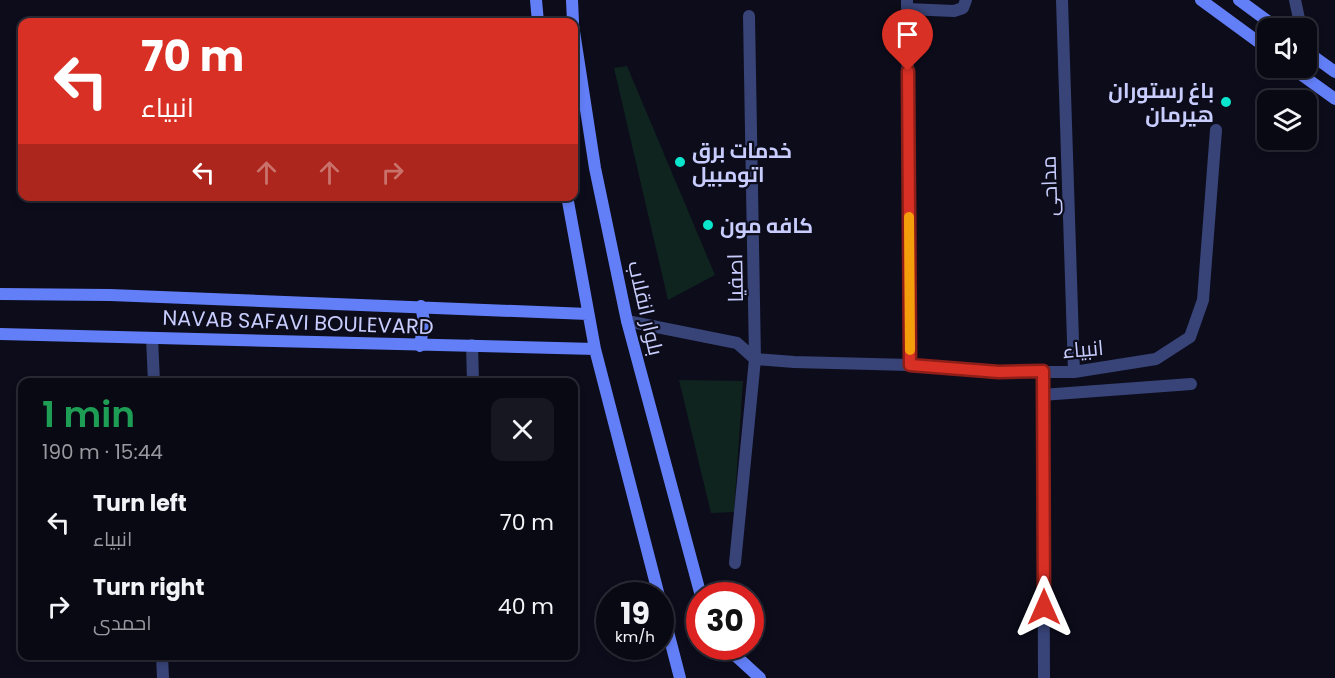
<!DOCTYPE html>
<html lang="en">
<head>
<meta charset="utf-8">
<style>
	body { margin:0; font-family:Poppins,Cairo,sans-serif; background:#171722; color:#f1f3f6; height:100vh; display:flex; flex-direction:column; font-size:22px; white-space:nowrap }
	* { box-sizing:border-box; margin:0 }
	p { font-size:20px; color:#999aa0 }
	.icon { flex:none; width:33px; height:33px; fill:none; stroke:currentColor; stroke-width:2; stroke-linecap:round; stroke-linejoin:round }
	.map { position:relative; flex:1; overflow:hidden }
	.panel { position:absolute; left:18px; top:378px; width:560px; height:282px; display:flex; flex-direction:column; background:#090914; border-radius:12px; box-shadow:0 3px 9px #0003,0 0 0 2px #292a34 }
	.panel>* { flex:none }
	.banner { position:absolute; left:18px; top:18px; width:560px; height:183px; border-radius:12px; box-shadow:0 3px 9px #0003,0 0 0 2px #292a34; background:#d93025; color:#fff; overflow:hidden }
	.buttons { position:absolute; left:1257px; top:18px; display:grid; gap:12px }
	.buttons a { display:grid; place-items:center; width:60px; height:60px; border-radius:12px; background:#090914; box-shadow:0 3px 9px #0003,0 0 0 2px #292a34; font-size:30px }
	.speed { position:absolute; left:596px; top:582px; display:flex; gap:12px; font-size:30px; font-weight:700; text-align:center }
	.speed>* { display:grid; place-content:center; width:78px; height:78px; border-radius:50%; background:#090914; box-shadow:0 3px 9px #0003,0 0 0 2px #292a34; line-height:1 }
	.speed small { font-size:15px; font-weight:400 }
	.speed .limit { border:9px solid #d22; background:#fff; color:#111 }
	.pin { position:absolute; display:grid; place-items:center; width:51px; height:51px; color:#fff; margin:-62px -26px; border-radius:50% 50% 50% 0; rotate:-45deg; box-shadow:0 0 6px #0007 }
	.pin .icon { rotate:45deg }
	.me { position:absolute; width:66px; margin:-33px; rotate:0deg; stroke-linejoin:round; filter:drop-shadow(0 0 4px #0008) }
	.turn { display:flex; align-items:center; gap:21px; height:126px; padding:0 24px; font-size:27px }
	.turn .icon { width:78px; height:78px; stroke-width:2.5 }
	.turn b { display:block; font-size:42px; line-height:51px }
	.lanes { display:flex; align-items:center; height:57px; padding:0 24px; background:#0003; justify-content:center; gap:30px; direction:ltr }
	.lanes .off { opacity:.35 }
	.round { display:grid; place-items:center; flex:none; width:63px; height:63px; border-radius:12px; background:#171722 }
	.head { display:flex; align-items:center; justify-content:space-between; height:102px; padding:0 24px }
	h1 { font-size:36px; font-weight:600; line-height:45px; color:#1e9e55 }
	ul { padding:0; list-style:none }
	li { display:flex; align-items:center; gap:18px; height:84px; padding:0 24px }
	li div { flex:1 }
	li b { display:block; font-size:22px }
	li em { font-style:normal }
	.map>svg:first-child { display:block }
	.green { fill:#0f241f }
	.lines { fill:none; stroke-linecap:round; stroke-linejoin:round }
	.street { stroke:#384478; stroke-width:12 }
	.secondary { stroke:#637ff8; stroke-width:12 }
	.route-casing { stroke:#8d1f18; stroke-width:15 }
	.route { stroke:#d93025; stroke-width:10 }
	.slow { stroke:#f59e0b; stroke-width:10 }
	.poi-dot { fill:#0ae6cd; stroke:#0c0c1b; stroke-width:2 }
	.labels { text-anchor:middle; dominant-baseline:central; stroke-width:4.5; stroke-linejoin:round; paint-order:stroke }
	.poi-label { font-size:21px; font-weight:bold; fill:#c8cdfd; stroke:#0c0c1b; text-anchor:start }
	.street-label { font-size:21px; fill:#c8cdfd; stroke:#0c0c1b }
</style>
</head>
<body>
<div class="map">
<svg width="1335" height="678" viewBox="0 0 1335 678">
	<rect width="100%" height="100%" fill="#0c0c1b"/>
	<path class="green" d="M 627,66 L 715,275 L 668,300 L 614,68 Z
		M 679,380 L 743,381 L 734,512 L 711,513 Z"/>
	<g class="lines">
		<path class="street" d="M 907,0 L 910,365
			M 1062,0 L 1074,372
			M 1295,0 L 1301,28
			M 907,9 L 954,11 L 963,8 L 966,0
			M 627,321 L 737,343 L 755,359 L 794,362 L 910,365 L 999,372 L 1074,372 L 1156,359 L 1190,337 L 1203,300 L 1216,130
			M 152,338 L 154,382
			M 472,345 L 473,382
			M 1043,371 L 1044,678
			M 1042,395 L 1191,384
			M 735,563 L 755,359 L 749,16
			M 162,656 L 163,678"/>
		<path class="secondary" d="M 536,0 L 538,22
			M 572,0 L 573,22
			M 1201,0 L 1268,49
			M 1239,0 L 1277,28
			M 573,25 L 595,168 L 627,321 L 701,596
			M 1306,51 L 1335,72
			M 1292,68 L 1335,99
			M 567,196 L 595,349 L 659,596
			M 0,294 L 110,295 L 588,314
			M 0,334 L 595,349
			M 420,346 L 424,321 L 421,306
			M 660,601 L 680,678
			M 725,646 L 760,678"/>
	</g>
	<g class="lines">
		<defs>
			<path id="route" d="M 908,71 L 910,365 L 999,372 L 1043,371 L 1044,607"/>
		</defs>
		<use href="#route" class="route-casing"/>
		<use href="#route" class="route"/>
		<path class="slow" d="M 909,217 L 910,350"/>
	</g>
	<g class="poi-dot">
		<circle cx="1226" cy="102" r="6"/>
		<circle cx="680" cy="162" r="6"/>
		<circle cx="708" cy="225" r="6"/>
	</g>
	<g class="labels">
		<g class="poi-label">
			<text x="1214" y="90" text-anchor="end">باغ رستوران<tspan x="1214" dy="24">هیرمان</tspan></text>
			<text x="692" y="150">خدمات برق<tspan x="692" dy="24">اتومبیل</tspan></text>
			<text x="720" y="225">کافه مون</text>
		</g>
		<g class="street-label">
			<text transform="translate(1049 186) rotate(-92)">مداحی</text>
			<text transform="translate(735 278) rotate(-91)">اصفیا</text>
			<text transform="translate(646 308) rotate(77)">بلوار انقلاب</text>
			<text transform="translate(298 322) rotate(2)">NAVAB SAFAVI BOULEVARD</text>
			<text transform="translate(1083 349) rotate(-5)">انبیاء</text>
		</g>
	</g>
</svg>
<div class="buttons">
<a><svg class="icon" aria-label="sound" viewBox="0 0 24 24"><path d="M4 9h4l5-4v14l-5-4H4zM17 9q2 3 0 6"/></svg></a>
<a><svg class="icon" aria-label="layers" viewBox="0 0 24 24"><path d="M12 4l9 5-9 5-9-5zM3 14l9 5 9-5"/></svg></a>
</div>
<div class="speed"><div>19<small>km/h</small></div><div class="limit">30</div></div>
<div class="pin" style="left:908px;top:71px;background:#d93025"><svg class="icon" aria-label="arrive" viewBox="0 0 24 24"><path d="M6 21V4h12l-3 4 3 4H6"/></svg></div>
<svg class="me" style="left:1044px;top:607px" viewBox="-20 -20 40 40"><path d="M0-17L14 15 0 8-14 15z" fill="#d93025" stroke="#fff" stroke-width="4"/></svg>
<div class="banner">
<div class="turn"><svg class="icon" aria-label="left" viewBox="0 0 24 24"><path d="M17 20v-9H6M10 6l-5 5 5 5"/></svg><div><b>70 m</b>انبیاء</div></div>
<div class="lanes"><svg class="icon" aria-label="left" viewBox="0 0 24 24"><path d="M17 20v-9H6M10 6l-5 5 5 5"/></svg><svg class="icon off" aria-label="ahead" viewBox="0 0 24 24"><path d="M12 20V5M6 11l6-6 6 6"/></svg><svg class="icon off" aria-label="ahead" viewBox="0 0 24 24"><path d="M12 20V5M6 11l6-6 6 6"/></svg><svg class="icon off" aria-label="right" viewBox="0 0 24 24"><path d="M7 20v-9h11M14 6l5 5-5 5"/></svg></div>
</div>
<section class="panel">
<div class="head"><div><h1>1 min</h1><p>190 m · 15:44</p></div><a class="round"><svg class="icon" aria-label="close" viewBox="0 0 24 24"><path d="M6 6l12 12M18 6L6 18"/></svg></a></div>
<ul>
<li><svg class="icon" aria-label="left" viewBox="0 0 24 24"><path d="M17 20v-9H6M10 6l-5 5 5 5"/></svg><div><b>Turn left</b><p>انبیاء</p></div><em>70 m</em></li>
<li><svg class="icon" aria-label="right" viewBox="0 0 24 24"><path d="M7 20v-9h11M14 6l5 5-5 5"/></svg><div><b>Turn right</b><p>احمدی</p></div><em>40 m</em></li>
</ul>
</section>
</div>
</body>
</html>
